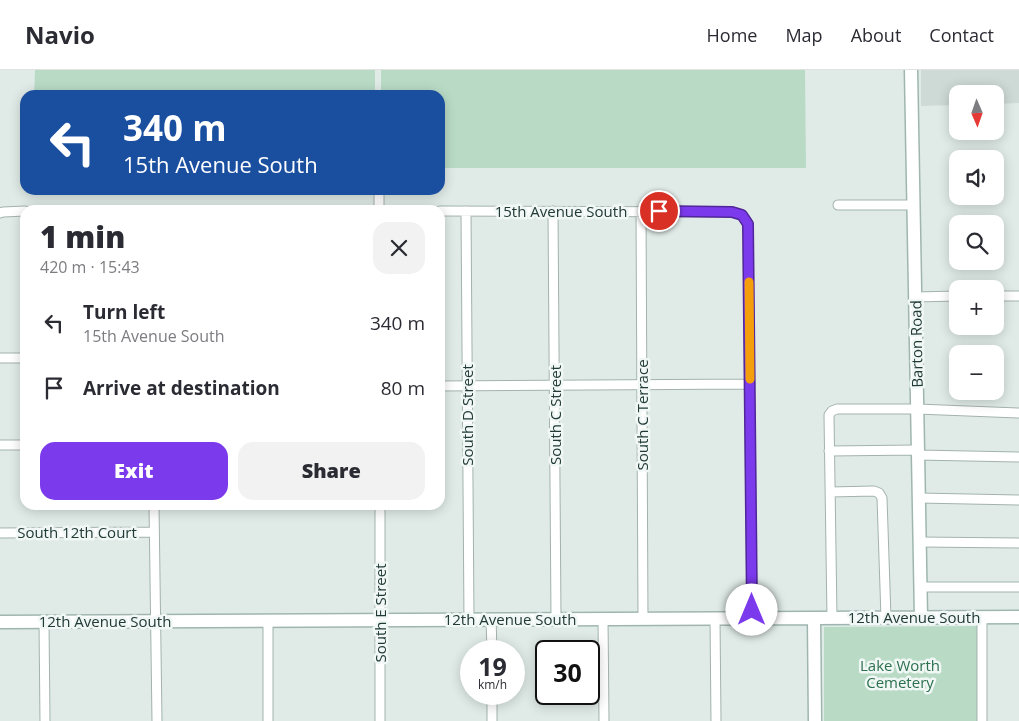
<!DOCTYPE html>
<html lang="en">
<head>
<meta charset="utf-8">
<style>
	body { margin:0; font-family:"Open Sans",sans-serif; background:#f2f2f3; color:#2b2b33; height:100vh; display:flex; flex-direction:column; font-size:19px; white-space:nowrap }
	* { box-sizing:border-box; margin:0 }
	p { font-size:16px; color:#7c7c81 }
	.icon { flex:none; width:28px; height:28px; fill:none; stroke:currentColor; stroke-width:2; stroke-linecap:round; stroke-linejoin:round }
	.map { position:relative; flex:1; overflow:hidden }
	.side { position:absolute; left:20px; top:135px; width:425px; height:305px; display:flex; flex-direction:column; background:#fff; border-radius:15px; box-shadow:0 2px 12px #0003 }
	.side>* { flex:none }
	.banner { position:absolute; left:20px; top:20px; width:425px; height:105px; border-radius:15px; box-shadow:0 2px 12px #0003; background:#1a4fa0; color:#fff; overflow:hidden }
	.needle { width:32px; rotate:178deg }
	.tools { position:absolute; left:949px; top:15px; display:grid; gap:10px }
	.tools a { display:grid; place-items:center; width:55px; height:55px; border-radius:10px; background:#fff; box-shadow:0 2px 12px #0003; font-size:25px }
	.speed { position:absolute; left:460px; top:570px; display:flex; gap:10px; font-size:25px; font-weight:700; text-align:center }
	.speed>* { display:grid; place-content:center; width:65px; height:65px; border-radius:50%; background:#fff; box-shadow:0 2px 12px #0003; line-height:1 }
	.speed small { font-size:12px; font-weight:400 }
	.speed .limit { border:2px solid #111; border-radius:8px; background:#fff; color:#111 }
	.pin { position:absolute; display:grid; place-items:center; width:42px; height:42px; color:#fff; margin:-21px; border:2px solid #fff; border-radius:50%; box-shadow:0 1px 5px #0007 }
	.me { position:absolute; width:55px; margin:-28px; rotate:0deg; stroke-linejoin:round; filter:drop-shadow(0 0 4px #0008) }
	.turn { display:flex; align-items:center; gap:18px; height:105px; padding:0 20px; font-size:22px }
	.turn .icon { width:65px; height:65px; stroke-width:2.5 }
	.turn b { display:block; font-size:35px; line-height:42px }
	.round { display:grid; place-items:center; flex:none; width:52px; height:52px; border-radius:15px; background:#f2f2f3 }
	.overview { display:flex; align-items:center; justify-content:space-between; height:85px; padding:0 20px }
	h1 { font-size:30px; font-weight:800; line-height:38px }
	.cta { display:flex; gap:10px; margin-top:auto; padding:10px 20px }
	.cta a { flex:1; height:58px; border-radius:15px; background:#7c3aed; color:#fff; font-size:20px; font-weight:800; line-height:58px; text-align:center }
	.cta a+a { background:#f2f2f3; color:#2b2b33 }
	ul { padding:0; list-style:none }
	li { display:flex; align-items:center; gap:15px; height:65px; padding:0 20px }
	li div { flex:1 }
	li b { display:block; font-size:19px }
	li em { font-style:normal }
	header { display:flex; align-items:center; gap:30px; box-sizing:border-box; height:70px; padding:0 25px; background:#fff; border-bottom:1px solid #e1e1e2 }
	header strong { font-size:24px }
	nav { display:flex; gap:28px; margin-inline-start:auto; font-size:18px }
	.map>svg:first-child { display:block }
	.built { fill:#cedad6 }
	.green { fill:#b9dbc6 }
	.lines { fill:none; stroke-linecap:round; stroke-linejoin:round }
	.street-casing { stroke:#a3b2ae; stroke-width:11 }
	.secondary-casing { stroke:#9fb6b0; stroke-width:15 }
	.street { stroke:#fff; stroke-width:9 }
	.secondary { stroke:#fff; stroke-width:12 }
	.route-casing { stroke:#51269a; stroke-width:12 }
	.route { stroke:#7c3aed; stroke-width:9 }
	.slow { stroke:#f59e0b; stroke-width:9 }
	.labels { text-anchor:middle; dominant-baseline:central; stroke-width:5; stroke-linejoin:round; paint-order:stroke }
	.street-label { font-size:15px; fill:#213a36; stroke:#f0f7f5 }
	.park-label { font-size:15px; fill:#2c704e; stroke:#f0f7f5 }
</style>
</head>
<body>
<header>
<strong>Navio</strong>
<nav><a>Home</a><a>Map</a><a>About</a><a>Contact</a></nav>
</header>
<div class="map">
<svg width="1019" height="651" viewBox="0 0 1019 651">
	<rect width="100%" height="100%" fill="#e0ebe7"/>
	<path class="built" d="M 921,0 L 1019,0 L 1019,33 L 995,34 L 995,24 L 958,24 L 957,35 L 921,36 Z"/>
	<path class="green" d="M 35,0 L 375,0 L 375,25 L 34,25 Z
		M 381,0 L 805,0 L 806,98 L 440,98 L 440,25 L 381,25 Z
		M 977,556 L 977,651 L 824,651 L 824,557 Z"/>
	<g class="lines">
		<defs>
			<path id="street" d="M 379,120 L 379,140
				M 838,135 L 914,135
				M 440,141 L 732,142 C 740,143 744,146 748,154 L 752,548
				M 466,141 L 469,550
				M 553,141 L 556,549
				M 641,141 L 643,549
				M 0,143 L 3,142 L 25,141
				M 995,226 L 1019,226
				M 915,227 L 958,226
				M 0,288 L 25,288
				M 440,316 L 750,314
				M 0,375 L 25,375
				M 829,381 L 918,380
				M 918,385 L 1019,387
				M 830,422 L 874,421 L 879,423 L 882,428 L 886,548
				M 919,428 L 1019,430
				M 154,435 L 157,651
				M 380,435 L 380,651
				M 0,463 L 154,462
				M 920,472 L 1019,473
				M 921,517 L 1019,517
				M 982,547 L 982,651
				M 715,548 L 716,651
				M 832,548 L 829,345 L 832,341 L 837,339 L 917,339 L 1019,343
				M 491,549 L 492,581
				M 603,549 L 604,651
				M 268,550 L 268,651
				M 44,552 L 45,651
				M 492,624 L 492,651"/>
			<path id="secondary" d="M 911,0 L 921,547
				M 814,548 L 815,651
				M 0,552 L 1019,547"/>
		</defs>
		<use href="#street" class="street-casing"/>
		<use href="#secondary" class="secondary-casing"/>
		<use href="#street" class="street"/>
		<use href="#secondary" class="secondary"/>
	</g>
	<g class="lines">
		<defs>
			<path id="route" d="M 659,141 L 732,142 L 742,145 L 748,154 L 752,540"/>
		</defs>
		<use href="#route" class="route-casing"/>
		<use href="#route" class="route"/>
		<path class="slow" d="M 749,212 L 750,309"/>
	</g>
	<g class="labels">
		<g class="street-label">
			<text x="561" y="141">15th Avenue South</text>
			<text transform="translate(916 274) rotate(-91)">Barton Road</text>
			<text transform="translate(467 345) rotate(-90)">South D Street</text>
			<text transform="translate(555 345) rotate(-90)">South C Street</text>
			<text transform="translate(642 345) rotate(-90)">South C Terrace</text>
			<text x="77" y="462">South 12th Court</text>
			<text transform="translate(380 543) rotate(-90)">South E Street</text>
			<text x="914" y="547">12th Avenue South</text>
			<text x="510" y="549">12th Avenue South</text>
			<text x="105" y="551">12th Avenue South</text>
		</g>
		<g class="park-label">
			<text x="900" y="595">Lake Worth<tspan x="900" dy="17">Cemetery</tspan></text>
		</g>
	</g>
</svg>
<div class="tools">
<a><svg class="needle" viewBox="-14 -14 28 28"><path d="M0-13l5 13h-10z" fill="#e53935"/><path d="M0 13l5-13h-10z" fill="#7c7c81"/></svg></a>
<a><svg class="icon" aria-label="sound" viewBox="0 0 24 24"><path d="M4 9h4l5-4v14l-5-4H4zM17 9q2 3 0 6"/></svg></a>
<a><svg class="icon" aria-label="search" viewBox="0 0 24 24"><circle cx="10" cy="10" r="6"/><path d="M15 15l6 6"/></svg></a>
<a>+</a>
<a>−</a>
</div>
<div class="speed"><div>19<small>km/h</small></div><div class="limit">30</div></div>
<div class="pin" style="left:659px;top:141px;background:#d93025"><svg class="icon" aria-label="arrive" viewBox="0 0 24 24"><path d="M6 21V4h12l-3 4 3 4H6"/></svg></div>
<svg class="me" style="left:752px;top:540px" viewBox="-20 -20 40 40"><circle r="19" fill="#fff"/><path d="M0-13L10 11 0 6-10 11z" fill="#7c3aed"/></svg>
<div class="banner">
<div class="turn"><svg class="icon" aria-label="left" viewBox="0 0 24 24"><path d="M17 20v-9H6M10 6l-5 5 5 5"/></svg><div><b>340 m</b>15th Avenue South</div></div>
</div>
<section class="side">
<div class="overview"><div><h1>1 min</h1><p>420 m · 15:43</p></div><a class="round"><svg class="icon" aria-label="close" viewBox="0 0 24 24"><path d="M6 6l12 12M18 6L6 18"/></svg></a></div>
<ul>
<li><svg class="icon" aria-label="left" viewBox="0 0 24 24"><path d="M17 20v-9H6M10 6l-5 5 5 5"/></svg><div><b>Turn left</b><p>15th Avenue South</p></div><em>340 m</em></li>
<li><svg class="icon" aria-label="arrive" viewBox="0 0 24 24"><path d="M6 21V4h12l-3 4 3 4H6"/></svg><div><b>Arrive at destination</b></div><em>80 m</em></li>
</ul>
<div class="cta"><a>Exit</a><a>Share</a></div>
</section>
</div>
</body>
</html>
